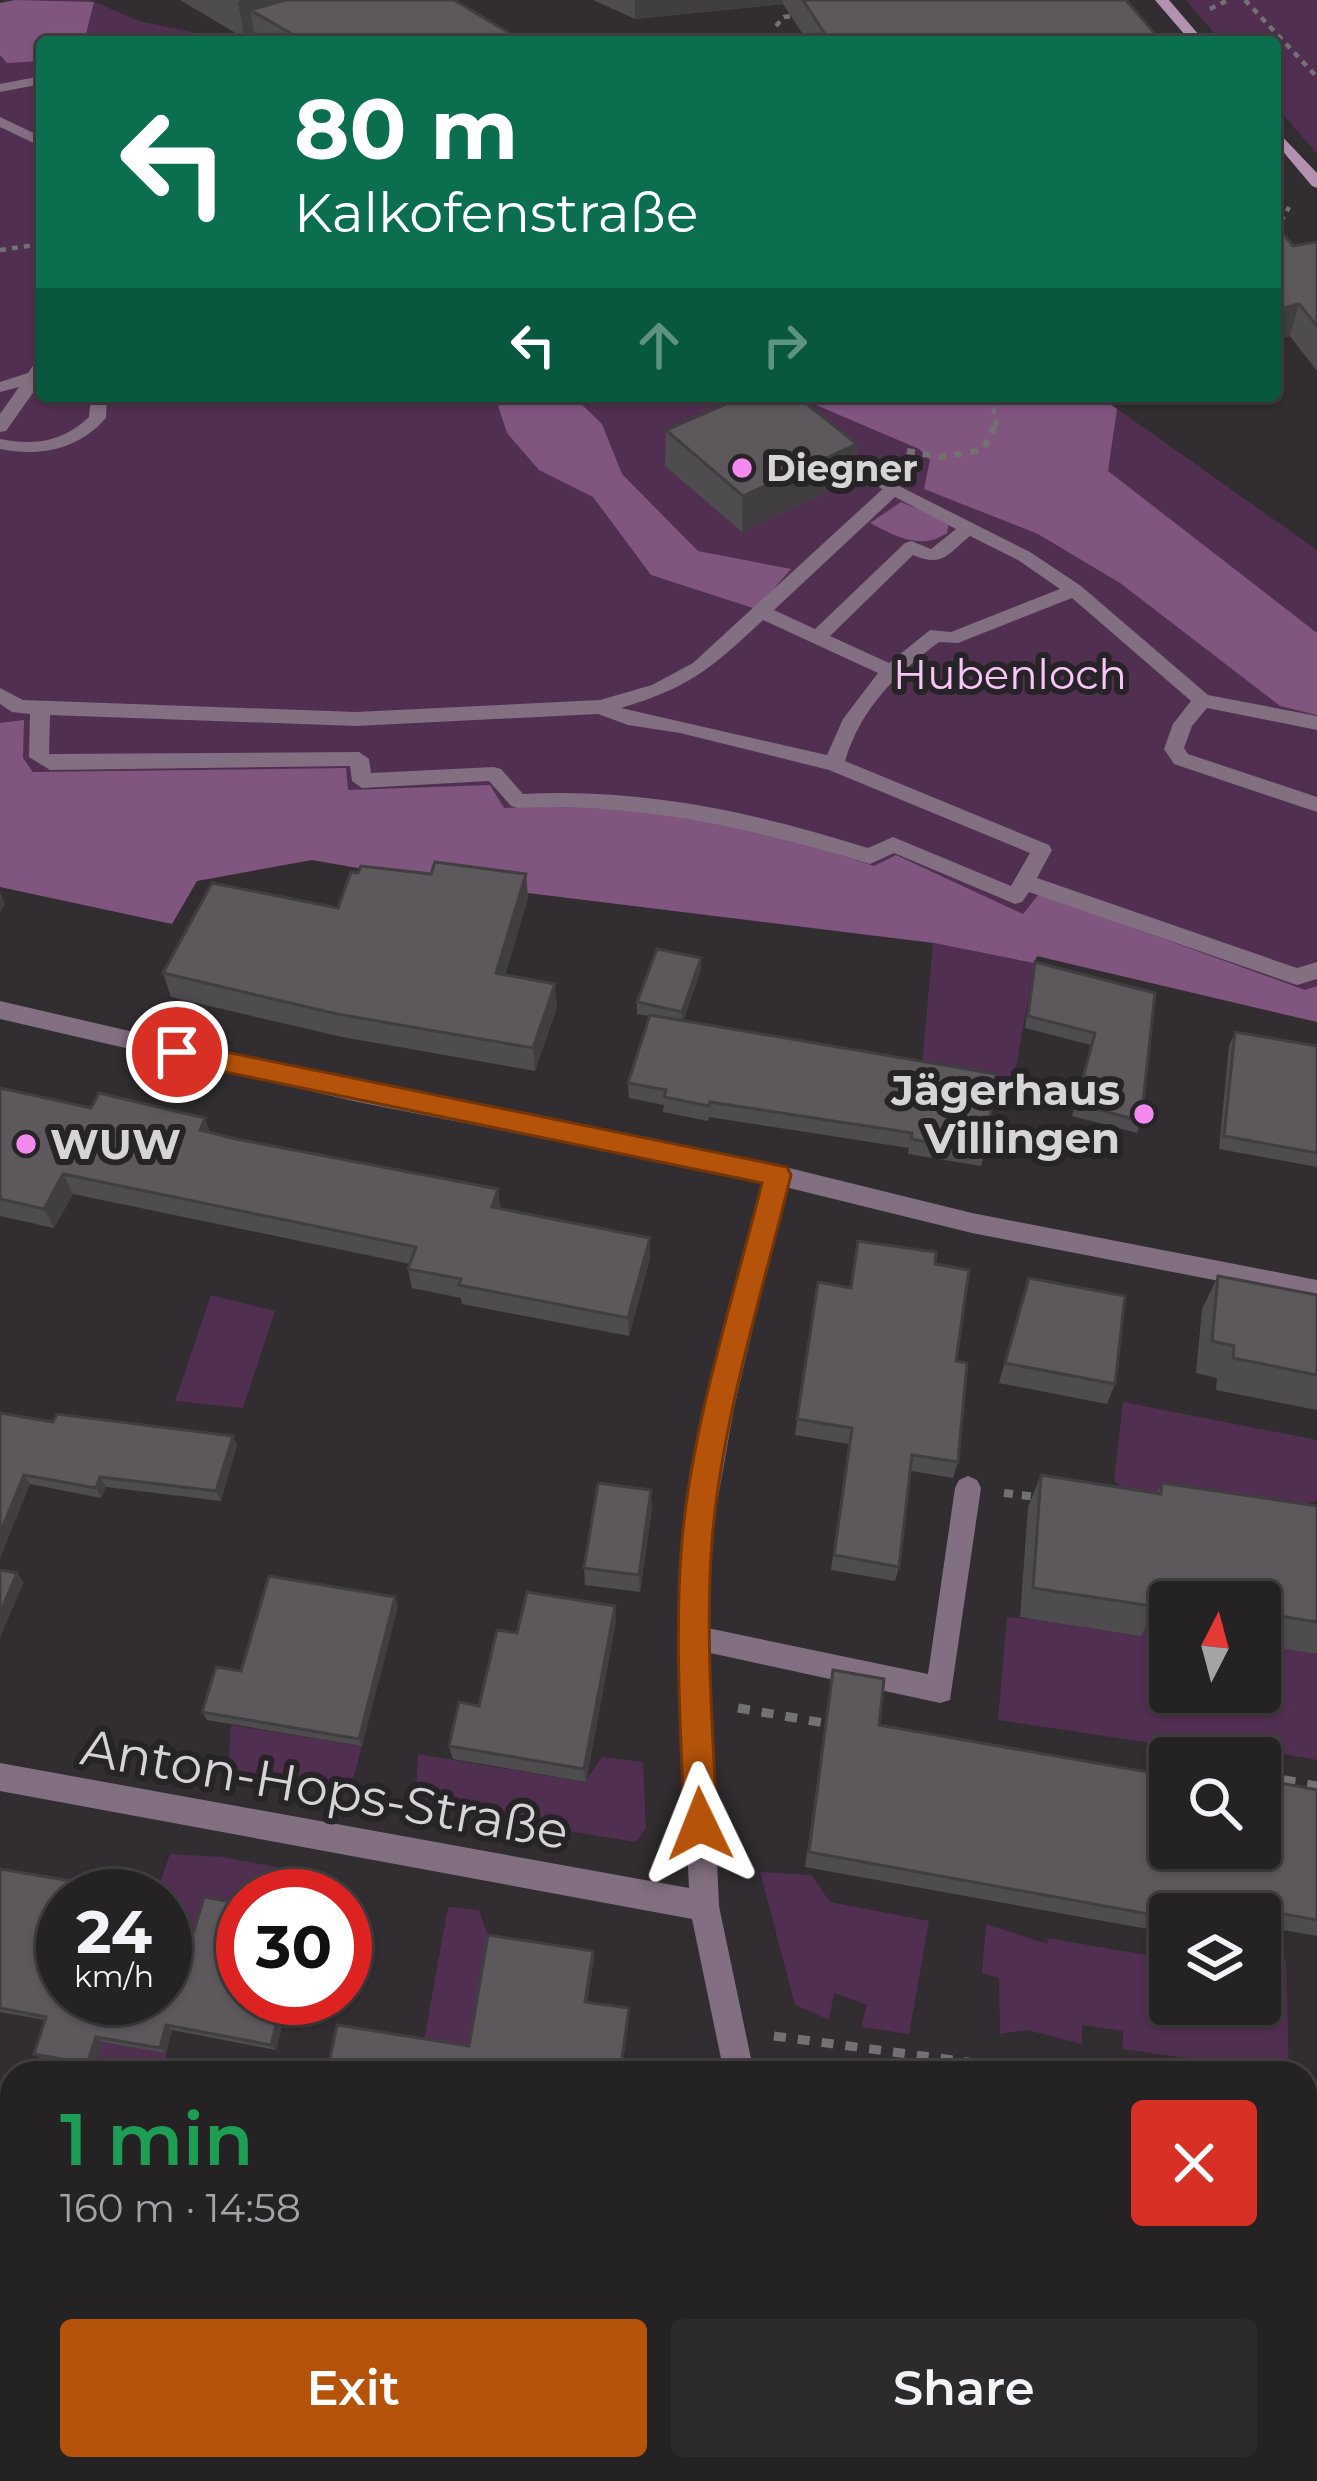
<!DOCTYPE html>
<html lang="en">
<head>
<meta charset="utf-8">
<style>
	body { margin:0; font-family:Montserrat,sans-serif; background:#2d2a2c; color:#f1f3f6; height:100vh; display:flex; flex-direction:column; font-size:45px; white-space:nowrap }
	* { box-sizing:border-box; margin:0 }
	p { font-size:39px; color:#a3a4a6 }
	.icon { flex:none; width:66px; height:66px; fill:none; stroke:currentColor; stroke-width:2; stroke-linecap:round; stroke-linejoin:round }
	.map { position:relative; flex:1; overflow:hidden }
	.panel { position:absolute; left:0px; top:2061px; width:1317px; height:420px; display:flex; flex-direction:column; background:#252224; border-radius:36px 36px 0 0; box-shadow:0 3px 9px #0004,0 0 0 3px #423f41 }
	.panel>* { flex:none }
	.banner { position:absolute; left:36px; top:36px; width:1245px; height:366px; border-radius:12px; box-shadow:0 3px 9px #0004,0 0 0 3px #423f41; background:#0b6e4f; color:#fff; overflow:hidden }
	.needle { width:78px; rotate:6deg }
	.buttons { position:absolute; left:1149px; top:1581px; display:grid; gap:24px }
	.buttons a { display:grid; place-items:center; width:132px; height:132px; border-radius:12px; background:#252224; box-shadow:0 3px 9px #0004,0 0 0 3px #423f41; font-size:60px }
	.speed { position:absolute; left:36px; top:1869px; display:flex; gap:24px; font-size:60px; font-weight:700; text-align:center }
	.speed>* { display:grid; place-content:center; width:156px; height:156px; border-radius:50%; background:#252224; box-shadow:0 3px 9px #0004,0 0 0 3px #423f41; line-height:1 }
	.speed small { font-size:30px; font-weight:400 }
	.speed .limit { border:18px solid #d22; background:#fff; color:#111 }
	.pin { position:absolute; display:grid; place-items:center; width:102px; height:102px; color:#fff; margin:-51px; border:6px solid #fff; border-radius:50%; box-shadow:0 3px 12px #0007 }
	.me { position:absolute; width:132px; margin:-66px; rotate:358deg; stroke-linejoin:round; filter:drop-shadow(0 0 9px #0008) }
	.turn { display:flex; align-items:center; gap:42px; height:252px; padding:0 60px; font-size:54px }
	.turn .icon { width:156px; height:156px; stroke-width:2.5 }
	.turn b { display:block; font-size:84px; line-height:102px }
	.lanes { display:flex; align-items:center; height:114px; padding:0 60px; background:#0003; justify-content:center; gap:60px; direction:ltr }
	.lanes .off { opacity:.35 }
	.round { display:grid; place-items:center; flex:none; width:126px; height:126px; border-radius:12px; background:#2d2a2c }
	.headline { display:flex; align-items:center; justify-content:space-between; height:204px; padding:0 60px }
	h1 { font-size:72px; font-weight:600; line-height:90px; color:#1e9e55 }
	.button { display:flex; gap:24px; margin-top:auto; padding:24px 60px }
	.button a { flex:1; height:138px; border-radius:12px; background:#b45309; color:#fff; font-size:48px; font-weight:600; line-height:138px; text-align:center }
	.button a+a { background:#2d2a2c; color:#f1f3f6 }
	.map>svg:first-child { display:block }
	.green { fill:#512f50 }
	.forest { fill:#80557e }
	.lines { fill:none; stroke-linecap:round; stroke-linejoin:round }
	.path-far3 { stroke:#747174; stroke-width:4.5; stroke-dasharray:6 6; stroke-linecap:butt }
	.path-far2 { stroke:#747174; stroke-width:6; stroke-dasharray:8 8; stroke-linecap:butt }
	.path-far1 { stroke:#747174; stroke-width:8; stroke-dasharray:9 9; stroke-linecap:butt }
	.path { stroke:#747174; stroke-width:9; stroke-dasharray:12 12; stroke-linecap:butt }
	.service { fill:#826f81; fill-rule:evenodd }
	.pedestrian { fill:#826f81; fill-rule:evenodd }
	.minor { fill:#826f81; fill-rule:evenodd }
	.tertiary { fill:#826f81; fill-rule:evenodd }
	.secondary { fill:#b292b0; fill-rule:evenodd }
	.wall { fill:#4f4c4f }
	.shaded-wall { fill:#403e40 }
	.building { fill:#5c585c; stroke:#403e40; stroke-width:3 }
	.route { fill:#b45309; stroke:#753606; stroke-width:3 }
	.poi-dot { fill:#f489f0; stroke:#272427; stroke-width:4.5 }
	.labels { text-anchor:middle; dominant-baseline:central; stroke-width:12; stroke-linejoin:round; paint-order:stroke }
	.far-poi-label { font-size:36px; font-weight:bold; fill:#d6d4d6; stroke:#272427; text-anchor:start }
	.park-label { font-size:42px; fill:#fac5f7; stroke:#272427 }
	.poi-label { font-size:42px; font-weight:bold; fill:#d6d4d6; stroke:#272427; text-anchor:end }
	.near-street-label { font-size:51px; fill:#d6d4d6; stroke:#272427 }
</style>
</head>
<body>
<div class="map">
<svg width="1317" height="2481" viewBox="0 0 1317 2481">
	<rect width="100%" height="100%" fill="#312d30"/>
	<path class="green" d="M 15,0 L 90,0 L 139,21 L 238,42 L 42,42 L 42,396 L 1099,396 L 1317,550 L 1317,1022 L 1036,956 L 1012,1089 L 921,1077 L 933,943 L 437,882 L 0,804 L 0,3 Z
		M 1186,0 L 1317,0 L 1317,154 L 1275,105 L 1275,42 L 1222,42 Z
		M 211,1295 L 275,1311 L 243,1408 L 175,1401 Z
		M 1123,1402 L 1317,1440 L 1317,1501 L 1277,1510 L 1133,1496 L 1114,1481 Z
		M 1007,1617 L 1170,1631 L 1170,1692 L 1260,1692 L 1260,1645 L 1317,1654 L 1317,1760 L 1184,1737 L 1152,1743 L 998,1720 Z
		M 231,1725 L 362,1746 L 349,1793 L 228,1769 Z
		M 418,1754 L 585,1782 L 602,1757 L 643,1762 L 646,1828 L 636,1842 L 415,1806 Z
		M 170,1854 L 223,1857 L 307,1873 L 304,1896 L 243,1896 L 243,1909 L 165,1962 L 165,1896 L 155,1896 Z
		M 760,1872 L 811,1875 L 830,1902 L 929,1921 L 909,2034 L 861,2027 L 867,2005 L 834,1993 L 829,2020 L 795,2005 Z
		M 448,1907 L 479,1910 L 491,1945 L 469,2073 L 418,2073 Z
		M 986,1924 L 1047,1944 L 1048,1938 L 1170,1959 L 1170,2004 L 1260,2004 L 1260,1953 L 1286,1959 L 1289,2072 L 1122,2049 L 1123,2031 L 1082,2025 L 1082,2044 L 1027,2030 L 1000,2034 L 999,1978 L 982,1973 Z
		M 102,2042 L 166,2053 L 169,2073 L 92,2073 Z"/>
	<path class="forest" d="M 15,0 L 94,2 L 86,34 L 102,42 L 42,42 L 42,61 L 7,63 L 0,55 L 0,3 Z
		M 495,396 L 573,396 L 602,424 L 622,474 L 698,551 L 791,569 L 756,609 L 651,575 L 593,497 L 539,470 L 507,433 Z
		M 806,396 L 1099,396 L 1117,409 L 1108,471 L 1317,633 L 1317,715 L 1280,706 L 1120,583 L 1038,534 L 924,489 L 930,460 L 919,449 L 809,402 Z
		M 901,502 L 949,522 L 947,533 C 921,551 895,536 870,523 Z
		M 24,720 L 23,758 L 33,772 L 346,768 L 348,790 L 490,785 L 504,808 C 636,802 749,822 874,866 L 896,855 L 1023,914 L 1039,894 L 1305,990 L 1317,986 L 1317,1022 L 1037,956 L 1034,963 L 934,943 L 438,882 L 312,860 L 197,881 L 172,924 L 0,887 L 0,723 Z"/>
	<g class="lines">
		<path class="path-far3" d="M 1245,0 L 1317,77
			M 1210,9 L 1228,0
			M 776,26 L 784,17 L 799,15
			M 249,42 L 254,41
			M 1275,232 L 1289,207
			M 0,250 L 42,244
			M 991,396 L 997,426"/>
		<path class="path-far2" d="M 907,451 L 941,457 L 983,450 L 996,423"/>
		<path class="path-far1" d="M 1004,1493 L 1037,1497"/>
		<path class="path" d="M 738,1708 L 830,1724
			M 1260,1775 L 1317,1786
			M 1147,1776 L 1170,1770
			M 774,2036 L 1050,2073"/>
		<path class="service" d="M 831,437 L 899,485 L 899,493 L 887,493 L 825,446 L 825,438 Z
			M 968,1476 L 977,1480 L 981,1488 L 950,1700 L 940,1703 L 683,1647 L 679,1638 L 683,1629 L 693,1625 L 928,1674 L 955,1488 L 959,1480 Z
			M 1305,2135 L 1317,2137 L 1317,2169 L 1305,2167 Z"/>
		<path class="pedestrian" d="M 42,76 L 42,84 L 0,92 L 0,84 Z
			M 0,117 L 42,137 L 42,147 L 0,127 Z
			M 42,360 L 42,380 L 6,431 L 0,432 L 0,414 L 19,387 L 0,392 L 0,382 L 28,373 L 36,361 Z
			M 91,396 L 107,396 L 106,418 C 78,450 40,457 0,449 L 0,439 C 34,446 63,442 89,417 Z
			M 893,483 L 1030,552 L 1081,586 L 1208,695 L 1317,716 L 1317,730 L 1207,708 L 1192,726 L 1184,748 L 1188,754 L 1317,797 L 1317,812 L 1174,764 L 1164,749 L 1173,724 L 1191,701 L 1072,598 L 958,643 L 939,642 C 896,674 861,708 845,761 L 1049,845 L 1052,850 L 1037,878 L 1297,968 L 1317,962 L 1317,979 L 1297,985 L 1029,892 L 1022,902 L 1015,904 L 894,853 L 870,864 C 752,828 642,803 518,808 L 511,806 L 489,781 L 362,788 L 352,781 L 350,766 L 50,770 L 29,757 L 30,714 L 12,712 L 0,704 L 0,688 L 23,700 L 356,712 L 600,700 L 652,685 L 693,663 L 887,485 ZM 895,497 L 956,529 L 931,549 L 911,541 L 905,543 L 815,629 L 774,610 ZM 970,536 L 1018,560 L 1060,589 L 951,632 L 930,630 L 889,663 L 830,636 L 913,555 C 942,568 948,554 970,536 ZM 763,620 L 878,673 L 843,719 L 827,755 L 621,708 C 689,688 712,668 763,620 ZM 598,714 L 628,725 L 680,733 L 829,770 L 1030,853 L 1011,886 L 893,837 L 868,848 C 754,812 643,788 523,794 L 501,769 L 494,767 L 371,773 L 369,759 L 359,752 L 49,754 L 50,715 L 356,726 Z"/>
		<path class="minor" d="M 777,1165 L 785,1168 L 789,1175 L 734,1408 L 711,1537 L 707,1638 L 719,1906 L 754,2073 L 724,2073 L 692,1919 L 0,1791 L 0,1763 L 689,1888 C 684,1773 674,1656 685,1541 C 695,1424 737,1290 765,1175 L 769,1168 Z
			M 807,2469 L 841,2469 L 843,2481 L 809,2481 Z"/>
		<path class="tertiary" d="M 0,1001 L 358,1084 L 777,1165 L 972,1213 L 1317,1280 L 1317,1300 L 972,1233 L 777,1185 L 358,1102 L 0,1019 Z"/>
		<path class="secondary" d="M 1155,0 L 1169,0 L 1205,42 L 1191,42 Z
			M 1275,129 L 1317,173 L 1317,188 L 1312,186 L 1275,142 Z"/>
	</g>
	<path class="wall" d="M 180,0 L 454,0 L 524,42 L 256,42 L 254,32 L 244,38 Z
		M 593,0 L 1126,0 L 1162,42 L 808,42 L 783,4 L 635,19 Z
		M 1275,224 L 1293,246 L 1317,242 L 1317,371 L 1290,336 L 1275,340 Z
		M 666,430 L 857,444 L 854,480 L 742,532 L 665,466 Z
		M 431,874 L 526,874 L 528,898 L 505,975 L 557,1007 L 535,1071 L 342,1037 L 171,997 L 163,973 Z
		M 1035,962 L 1155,993 L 1141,1121 L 1137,1133 L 1072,1116 L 1091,1045 L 1025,1028 Z
		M 701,970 L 683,1021 L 985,1152 L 981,1166 L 908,1154 L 909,1148 L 709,1117 L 708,1121 L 663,1112 L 664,1105 L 629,1098 L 628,1083 L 650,1016 L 637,1014 L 637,1002 Z
		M 1235,1032 L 1317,1046 L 1317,1167 L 1219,1149 L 1229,1046 Z
		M 0,1088 L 210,1132 L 501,1209 L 650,1258 L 629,1336 L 462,1304 L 461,1298 L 412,1288 L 408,1269 L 410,1264 L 73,1194 L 54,1228 L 0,1216 Z
		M 935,1264 L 956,1361 L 958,1462 L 953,1478 L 911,1471 L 899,1567 L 895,1581 L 831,1570 L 849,1444 L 795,1435 L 818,1282 L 851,1288 Z
		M 1218,1276 L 1317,1295 L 1317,1410 L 1216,1390 L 1217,1378 L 1196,1373 L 1202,1309 Z
		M 1022,1298 L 1115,1384 L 1107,1404 L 999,1383 Z
		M 0,1413 L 53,1422 L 233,1436 L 237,1445 L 221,1501 L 106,1487 L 101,1498 L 30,1484 L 0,1558 Z
		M 1041,1475 L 1156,1494 L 1162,1483 L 1317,1506 L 1317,1654 L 1260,1645 L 1260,1602 L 1170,1602 L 1170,1631 L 1146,1627 L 1141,1636 L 1020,1617 L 1028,1507 Z
		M 652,1508 L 640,1592 L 585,1585 L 584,1568 Z
		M 395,1597 L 398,1606 L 362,1746 L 207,1720 L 202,1712 L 241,1671 Z
		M 616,1621 L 586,1782 L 453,1759 L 449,1746 L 479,1706 L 517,1633 Z
		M 833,1670 L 879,1725 L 1170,1848 L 1317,1790 L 1317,1936 L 1260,1926 L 1260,1914 L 1170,1914 L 1170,1933 L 805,1867 Z
		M 0,1869 L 95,1890 L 93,1896 L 63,1896 L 63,1998 L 289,1998 L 276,2050 L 172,2030 L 166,2053 L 102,2042 L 94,2069 L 42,2059 L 34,2054 L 45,2020 L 0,2012 Z"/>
	<path class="shaded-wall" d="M 242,0 L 350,0 L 250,10 L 254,32 L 244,38 L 238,2 Z
		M 635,0 L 783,0 L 783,4 L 635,19 Z
		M 1299,304 L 1290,336 L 1275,340 L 1275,310 Z
		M 857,444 L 854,480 L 742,532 L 743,496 Z
		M 526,874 L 528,898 L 499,997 L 496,973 Z
		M 0,891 L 5,904 L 0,912 Z
		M 701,958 L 701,970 L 682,1023 L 682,1012 Z
		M 555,984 L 557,1007 L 535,1071 L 533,1048 Z
		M 205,1118 L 212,1138 L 200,1130 Z
		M 63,1174 L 73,1194 L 54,1228 L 44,1209 Z
		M 498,1189 L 501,1208 L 492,1207 Z
		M 650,1238 L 650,1258 L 629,1336 L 628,1318 Z
		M 233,1436 L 237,1445 L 221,1501 L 216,1491 Z
		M 24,1475 L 30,1484 L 0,1558 L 0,1533 Z
		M 100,1477 L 106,1487 L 101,1498 L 96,1488 Z
		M 651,1490 L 652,1508 L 640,1592 L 639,1575 Z
		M 17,1573 L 24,1582 L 0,1638 L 0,1613 Z
		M 395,1597 L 398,1606 L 362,1746 L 359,1739 Z
		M 615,1606 L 616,1621 L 586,1782 L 584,1769 Z
		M 89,1884 L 95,1890 L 93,1896 L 85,1896 Z
		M 593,1951 L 594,1960 L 586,2010 L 585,2002 Z
		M 283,1998 L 289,1998 L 276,2050 L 271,2045 Z
		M 629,2008 L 622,2073 L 620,2073 Z
		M 166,2025 L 172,2030 L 166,2053 L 160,2048 Z
		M 96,2037 L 102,2042 L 94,2069 L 87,2064 Z
		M 289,2473 L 288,2481 L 279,2481 L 280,2474 Z"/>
	<path class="building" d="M 285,0 L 454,0 L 524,42 L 306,42 L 250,10 Z
		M 803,0 L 1126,0 L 1162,42 L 830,42 Z
		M 1275,224 L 1293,246 L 1317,242 L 1317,326 L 1299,304 L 1275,310 Z
		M 744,396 L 797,396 L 857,444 L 743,496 L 666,430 Z
		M 435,862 L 526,874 L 496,973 L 555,984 L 533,1048 L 337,1014 L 163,973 L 212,883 L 338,908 L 351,872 L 358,873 L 361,866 L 431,874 Z
		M 657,949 L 701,958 L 682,1012 L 637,1002 Z
		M 1035,962 L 1155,993 L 1141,1121 L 1076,1104 L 1095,1033 L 1028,1016 Z
		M 650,1015 L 996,1074 L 985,1152 L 911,1139 L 912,1133 L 710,1102 L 709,1106 L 664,1097 L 666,1090 L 628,1083 Z
		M 1235,1032 L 1317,1046 L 1317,1153 L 1224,1136 Z
		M 0,1088 L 91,1108 L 99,1093 L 205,1118 L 200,1130 L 236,1139 L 498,1189 L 492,1207 L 650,1238 L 628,1318 L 459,1285 L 461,1279 L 408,1269 L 416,1247 L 63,1174 L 44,1209 L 0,1199 Z
		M 858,1241 L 936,1252 L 935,1264 L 969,1270 L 956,1361 L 967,1363 L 958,1462 L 912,1455 L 899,1567 L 834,1555 L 852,1428 L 797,1419 L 818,1282 L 851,1288 Z
		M 1218,1276 L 1317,1295 L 1317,1375 L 1233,1358 L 1234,1346 L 1212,1341 Z
		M 1029,1278 L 1125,1296 L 1115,1384 L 1005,1363 Z
		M 0,1413 L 53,1422 L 57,1414 L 233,1436 L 216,1491 L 100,1477 L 96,1488 L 24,1475 L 0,1533 Z
		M 1041,1475 L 1161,1494 L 1162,1483 L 1317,1506 L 1317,1622 L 1260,1613 L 1260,1602 L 1188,1602 L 1158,1597 L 1158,1607 L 1033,1588 Z
		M 598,1483 L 651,1490 L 639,1575 L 584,1568 Z
		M 0,1570 L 17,1573 L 0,1613 Z
		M 269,1576 L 395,1597 L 359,1739 L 202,1712 L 216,1667 L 241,1671 Z
		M 527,1592 L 615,1606 L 584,1769 L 449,1746 L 459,1702 L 479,1706 L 497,1630 L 517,1633 Z
		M 833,1670 L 884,1679 L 879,1725 L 1170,1776 L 1170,1848 L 1260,1848 L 1260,1779 L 1317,1790 L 1317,1920 L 1195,1898 L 1195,1914 L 1170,1914 L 1170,1918 L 809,1852 Z
		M 0,1869 L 89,1884 L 85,1896 L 63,1896 L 63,1964 L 59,1976 L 63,1976 L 63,1998 L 165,1998 L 165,1937 L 168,1927 L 194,1931 L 204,1897 L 243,1904 L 243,1998 L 283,1998 L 271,2045 L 166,2025 L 160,2048 L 96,2037 L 87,2064 L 34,2054 L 46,2017 L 0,2008 Z
		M 488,1935 L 593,1951 L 585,2002 L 629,2008 L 620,2073 L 327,2073 L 337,2025 L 469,2046 Z
		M 1305,2162 L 1317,2163 L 1317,2370 L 1305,2369 Z
		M 0,2391 L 12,2394 L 12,2469 L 257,2469 L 280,2474 L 279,2481 L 0,2481 Z
		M 550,2469 L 623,2469 L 622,2481 L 548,2481 Z
		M 1067,2469 L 1175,2469 L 1175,2481 L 1163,2481 Z
		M 381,2473 L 432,2481 L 380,2481 Z"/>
	<path class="route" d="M 177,1042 L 787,1167 L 791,1175 C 762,1294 722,1418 712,1541 C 705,1636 713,1730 717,1824 L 712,1836 L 700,1841 L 689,1836 L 684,1824 C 681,1730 674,1635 682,1540 C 693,1420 733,1300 762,1183 L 177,1062 L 165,1052 Z"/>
	<g class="poi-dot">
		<circle cx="742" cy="468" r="12"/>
		<circle cx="1144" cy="1114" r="12"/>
		<circle cx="26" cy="1144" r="12"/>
	</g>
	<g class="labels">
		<g class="far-poi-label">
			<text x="766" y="468">Diegner</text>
		</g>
		<g class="park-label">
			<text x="1010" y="674">Hubenloch</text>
		</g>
		<g class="poi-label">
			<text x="1120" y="1090">Jägerhaus<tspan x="1120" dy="48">Villingen</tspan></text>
			<text x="50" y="1144" text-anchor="start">WUW</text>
		</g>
		<g class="near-street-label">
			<text transform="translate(325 1789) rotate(10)">Anton-Hops-Straße</text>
		</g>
	</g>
</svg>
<div class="buttons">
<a><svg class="needle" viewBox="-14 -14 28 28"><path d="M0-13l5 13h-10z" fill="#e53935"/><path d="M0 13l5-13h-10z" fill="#a3a4a6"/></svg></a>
<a><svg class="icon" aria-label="search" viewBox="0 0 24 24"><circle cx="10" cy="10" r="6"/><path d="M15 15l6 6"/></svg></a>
<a><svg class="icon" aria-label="layers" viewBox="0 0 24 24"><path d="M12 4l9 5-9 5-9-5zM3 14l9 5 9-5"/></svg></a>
</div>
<div class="speed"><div>24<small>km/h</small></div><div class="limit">30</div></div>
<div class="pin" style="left:177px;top:1052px;background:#d93025"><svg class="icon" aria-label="arrive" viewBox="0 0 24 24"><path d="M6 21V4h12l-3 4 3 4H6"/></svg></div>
<svg class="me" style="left:700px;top:1824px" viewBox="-20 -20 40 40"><path d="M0-17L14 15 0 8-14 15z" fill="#b45309" stroke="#fff" stroke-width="4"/></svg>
<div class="banner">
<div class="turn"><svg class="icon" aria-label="left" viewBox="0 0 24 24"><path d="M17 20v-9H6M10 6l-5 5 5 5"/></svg><div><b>80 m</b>Kalkofenstraße</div></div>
<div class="lanes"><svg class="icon" aria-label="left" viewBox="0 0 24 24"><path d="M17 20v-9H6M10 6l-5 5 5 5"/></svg><svg class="icon off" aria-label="ahead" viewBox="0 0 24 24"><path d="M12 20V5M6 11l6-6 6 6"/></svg><svg class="icon off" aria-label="right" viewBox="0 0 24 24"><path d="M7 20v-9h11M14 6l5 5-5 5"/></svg></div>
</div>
<section class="panel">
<div class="headline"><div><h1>1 min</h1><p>160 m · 14:58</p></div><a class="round" style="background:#d93025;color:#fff"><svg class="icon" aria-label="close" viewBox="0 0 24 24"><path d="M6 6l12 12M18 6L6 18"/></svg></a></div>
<div class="button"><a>Exit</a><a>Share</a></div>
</section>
</div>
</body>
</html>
